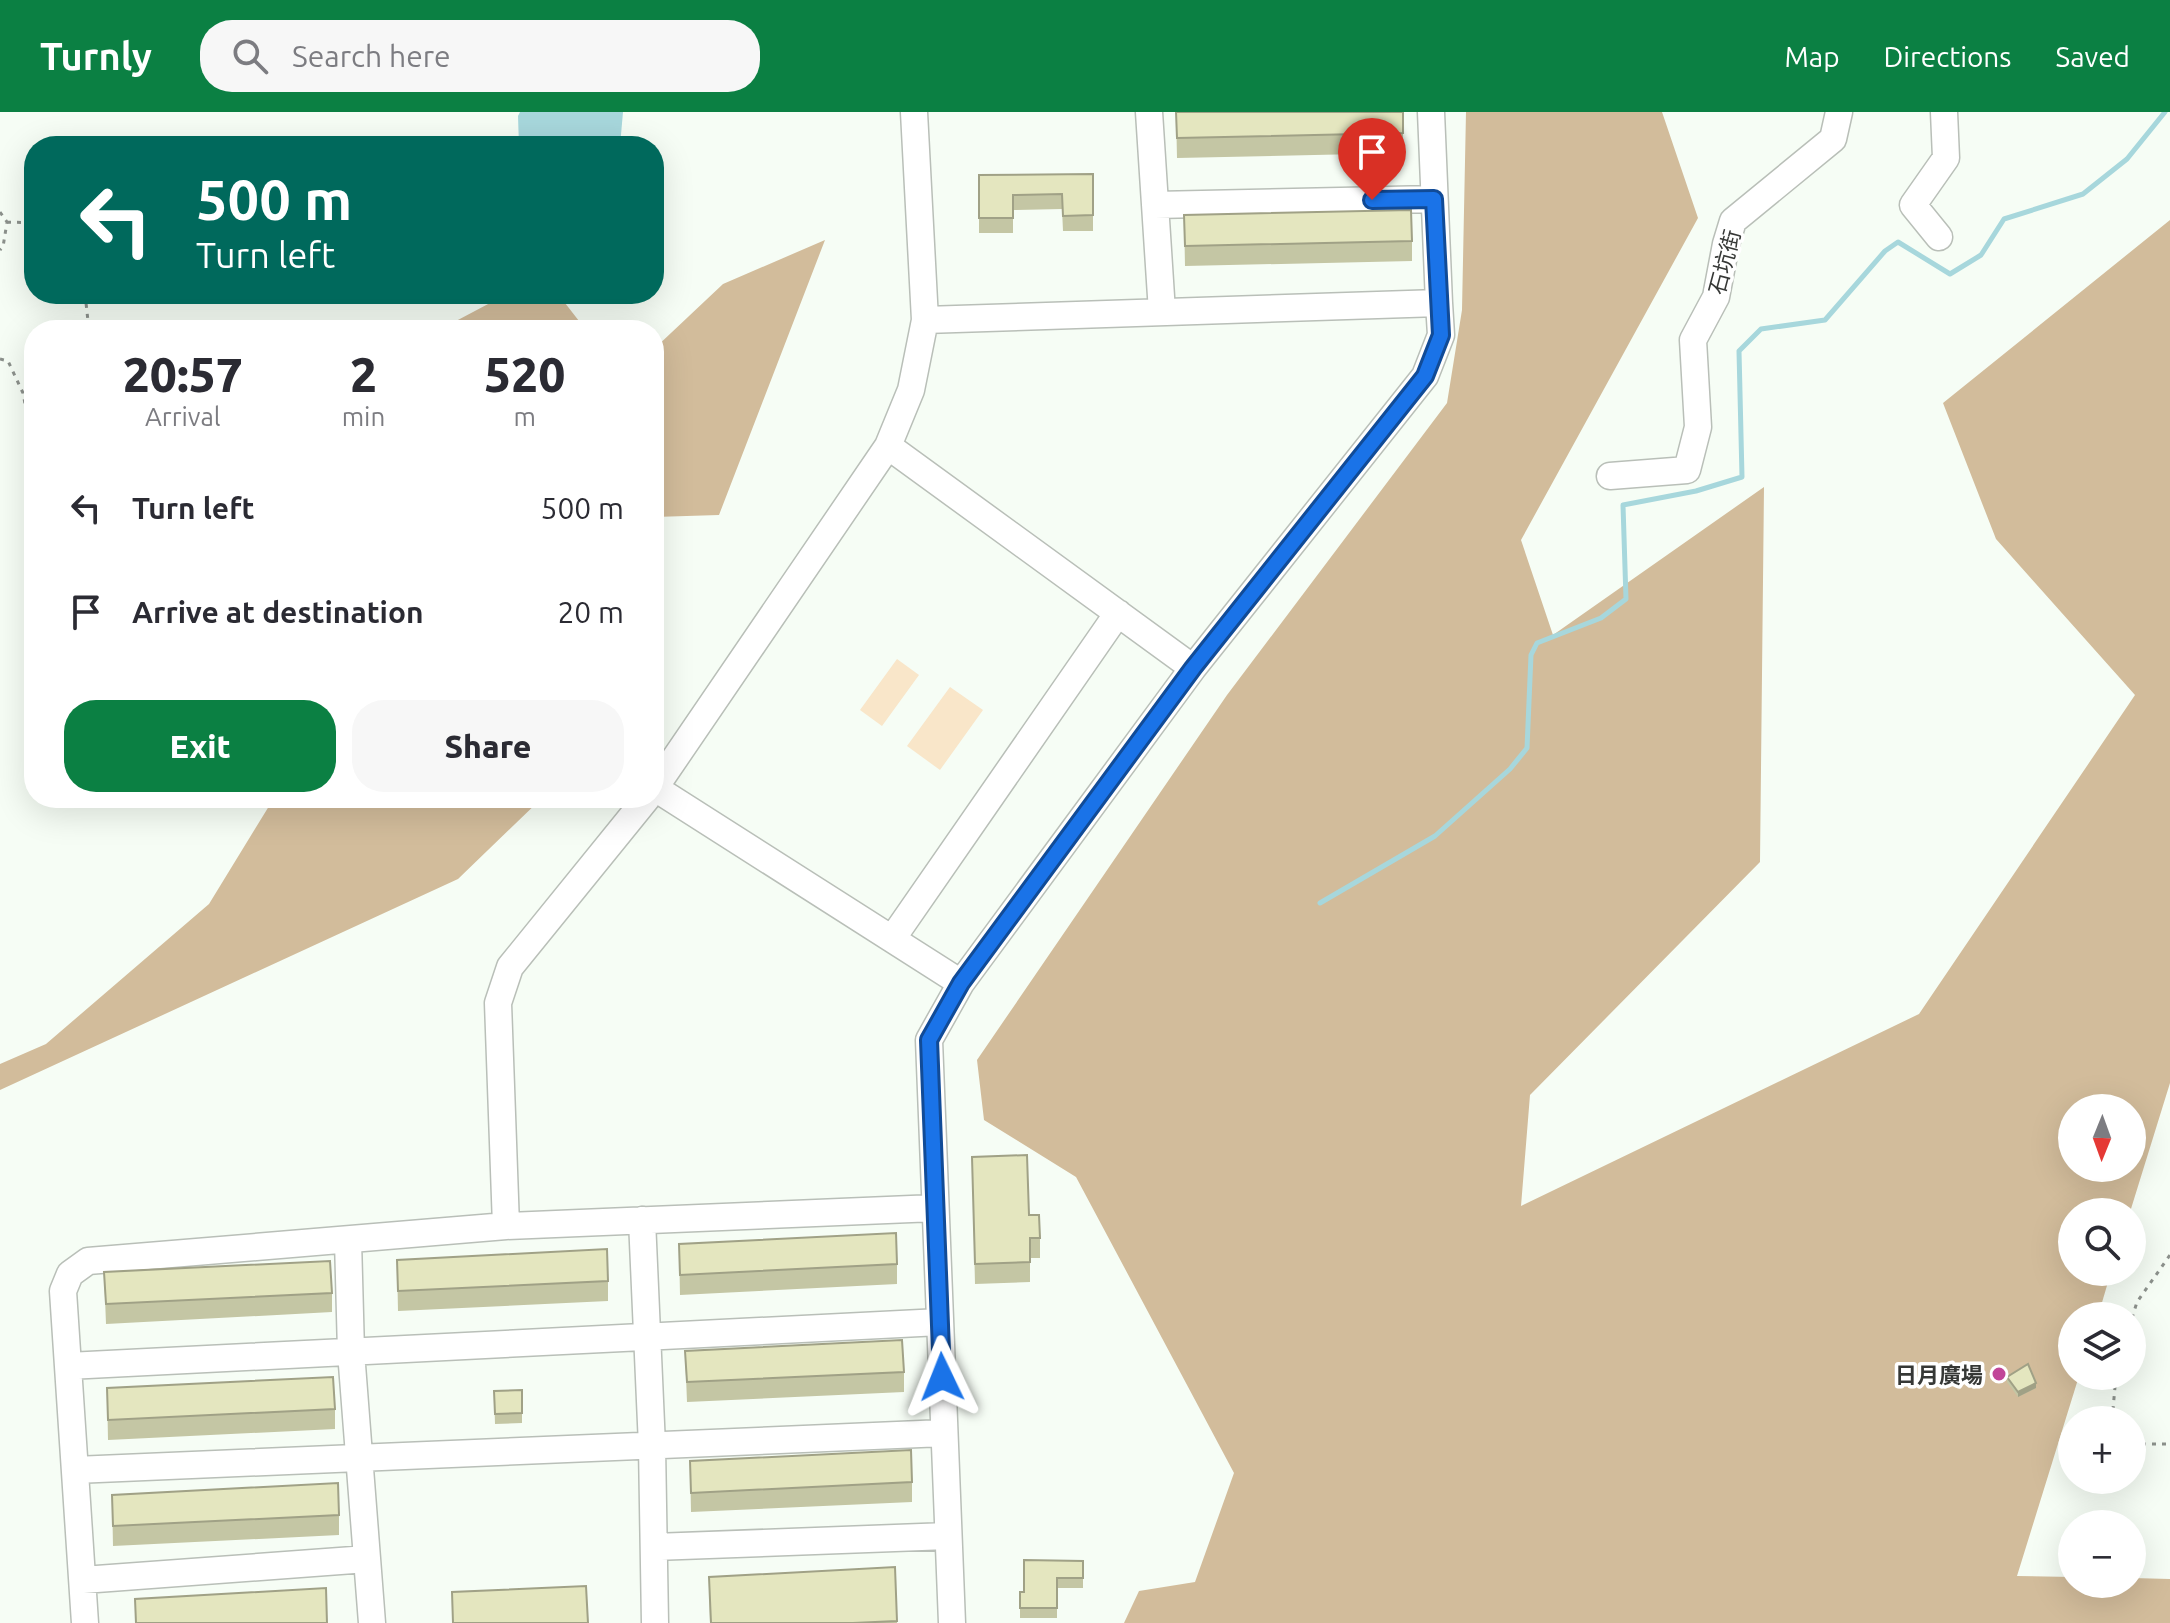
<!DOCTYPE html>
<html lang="en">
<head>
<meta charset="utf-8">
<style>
	body { margin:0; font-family:Ubuntu,"Noto Sans TC",sans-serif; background:#f7f7f7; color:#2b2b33; height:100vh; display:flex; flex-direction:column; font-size:30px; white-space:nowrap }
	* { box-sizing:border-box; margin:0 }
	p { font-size:26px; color:#7c7c81 }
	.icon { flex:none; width:44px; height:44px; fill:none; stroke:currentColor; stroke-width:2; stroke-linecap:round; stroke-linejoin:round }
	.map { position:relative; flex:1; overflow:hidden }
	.details { position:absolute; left:24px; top:208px; width:640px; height:488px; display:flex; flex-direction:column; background:#fff; border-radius:32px; box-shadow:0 8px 32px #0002 }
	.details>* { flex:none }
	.top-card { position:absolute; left:24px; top:24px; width:640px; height:168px; border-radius:32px; box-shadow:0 8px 32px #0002; background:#00695c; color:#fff; overflow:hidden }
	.needle { width:52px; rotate:181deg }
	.controls { position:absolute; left:2058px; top:982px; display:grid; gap:16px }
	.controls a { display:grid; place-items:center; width:88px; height:88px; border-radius:50%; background:#fff; box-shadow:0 8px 32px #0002; font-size:40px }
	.pin { position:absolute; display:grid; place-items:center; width:68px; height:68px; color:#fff; margin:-82px -34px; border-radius:50% 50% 50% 0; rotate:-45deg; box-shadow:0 0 8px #0007 }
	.pin .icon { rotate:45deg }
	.me { position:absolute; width:88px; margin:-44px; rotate:358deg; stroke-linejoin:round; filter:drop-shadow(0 0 6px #0008) }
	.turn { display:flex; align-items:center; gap:28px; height:168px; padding:0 40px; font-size:36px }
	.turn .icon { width:104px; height:104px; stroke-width:2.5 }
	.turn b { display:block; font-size:56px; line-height:68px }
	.eta { display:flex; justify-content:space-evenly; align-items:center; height:136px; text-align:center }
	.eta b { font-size:48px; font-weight:800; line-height:56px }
	.cta { display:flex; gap:16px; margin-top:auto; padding:16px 40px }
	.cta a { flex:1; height:92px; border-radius:32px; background:#0b8043; color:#fff; font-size:32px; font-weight:800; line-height:92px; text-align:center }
	.cta a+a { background:#f7f7f7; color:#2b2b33 }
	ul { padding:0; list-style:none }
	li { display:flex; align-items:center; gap:24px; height:104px; padding:0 40px }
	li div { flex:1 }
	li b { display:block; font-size:30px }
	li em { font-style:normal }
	header { display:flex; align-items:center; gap:48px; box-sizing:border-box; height:112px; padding:0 40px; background:#0b8043; color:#fff }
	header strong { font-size:38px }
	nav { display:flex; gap:44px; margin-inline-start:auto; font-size:28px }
	.search { width:560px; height:72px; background:#f7f7f7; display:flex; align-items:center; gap:20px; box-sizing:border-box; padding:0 28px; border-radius:32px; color:#7c7c81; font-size:30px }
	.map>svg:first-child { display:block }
	.green { fill:#f9e6c9 }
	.forest { fill:#d2bc9b; fill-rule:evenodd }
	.water { fill:#a7d7dc }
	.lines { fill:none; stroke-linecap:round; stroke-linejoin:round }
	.stream { stroke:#a7d7dc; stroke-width:5 }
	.minor-casing { stroke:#b9bfb8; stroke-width:29 }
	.path { stroke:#8c918c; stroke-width:3; stroke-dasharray:4 6; stroke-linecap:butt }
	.minor { stroke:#fff; stroke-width:26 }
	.wall { fill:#c4c6a4 }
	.shaded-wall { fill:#a0a186 }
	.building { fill:#e4e6bf; stroke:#a0a186; stroke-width:2 }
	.route-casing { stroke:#114b97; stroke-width:20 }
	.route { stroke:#1a73e8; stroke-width:14 }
	.poi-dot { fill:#c14698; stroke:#fff; stroke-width:3 }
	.labels { text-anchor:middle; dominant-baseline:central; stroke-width:7; stroke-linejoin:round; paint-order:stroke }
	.street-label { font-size:22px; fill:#363836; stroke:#fff }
	.poi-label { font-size:22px; font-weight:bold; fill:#363836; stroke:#fff; text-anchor:end }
</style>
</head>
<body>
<header>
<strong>Turnly</strong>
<div class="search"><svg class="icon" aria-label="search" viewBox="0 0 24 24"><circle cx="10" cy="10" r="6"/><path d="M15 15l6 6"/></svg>Search here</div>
<nav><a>Map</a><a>Directions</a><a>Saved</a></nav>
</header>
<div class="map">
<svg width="2170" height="1511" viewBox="0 0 2170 1511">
	<rect width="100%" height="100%" fill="#f6fdf5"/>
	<path class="green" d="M 897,547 L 919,563 L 882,614 L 860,598 Z
		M 950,575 L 983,598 L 940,658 L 907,634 Z"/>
	<path class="forest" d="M 1466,0 L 1662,0 L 1698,106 L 1521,428 L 1553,523 L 1764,375 L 1760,750 L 1530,983 L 1521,1094 L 1919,902 L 2135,583 L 1996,427 L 1943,291 L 2170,108 L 2170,971 L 2130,1100 L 2072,1100 L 2072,1160 L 2111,1160 L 2098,1204 L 2072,1204 L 2072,1264 L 2079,1264 L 2017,1464 L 2072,1465 L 2072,1472 L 2132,1472 L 2132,1466 L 2170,1467 L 2170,1511 L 1124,1511 L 1139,1479 L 1195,1470 L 1234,1361 L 1076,1065 L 984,1008 L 977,948 L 1227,583 L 1447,291 L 1462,198 ZM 2072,996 L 2132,996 L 2132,1056 L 2072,1056 Z
		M 825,128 L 719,403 L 654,405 L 654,237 L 723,172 Z
		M 507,182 L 558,182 L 586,218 L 439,218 Z
		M 274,686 L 542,686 L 458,767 L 0,978 L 0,952 L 46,932 L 209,792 Z"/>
	<path class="water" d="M 520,0 L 623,0 L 620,34 L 519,34 L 518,4 Z"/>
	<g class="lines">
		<path class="stream" d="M 1320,791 L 1435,724 L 1510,657 L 1527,636 L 1531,543 L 1537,531 L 1601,506 L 1626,487 L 1623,393 L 1696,379 L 1742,365 L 1739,239 L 1761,217 L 1825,208 L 1885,139 L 1898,130 L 1950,162 L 1981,143 L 2004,107 L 2083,82 L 2127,47 L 2165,0"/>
		<defs>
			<path id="minor" d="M 1149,0 L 1162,200
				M 1155,93 L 1434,87
				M 1939,125 L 1913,93 L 1946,46 L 1944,0
				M 925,208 L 1439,191 L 1431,0
				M 888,334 L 1193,556 L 1425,264 L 1441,223 L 1439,191
				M 1610,364 L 1687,358 L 1698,315 L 1693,228 L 1716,185 L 1726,132 L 1733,109 L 1833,27 L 1839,0
				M 655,676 L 961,871
				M 654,677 L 888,334 L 911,278 L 925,208 L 914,0
				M 892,827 L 1118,501
				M 642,1108 L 652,1334 L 655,1511
				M 506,1114 L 935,1096
				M 348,1128 L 351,1240 L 372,1511
				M 68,1254 L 940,1210
				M 75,1358 L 944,1321
				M 654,1435 L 948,1424
				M 83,1468 L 367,1447
				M 85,1511 L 63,1179 L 70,1162 L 88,1149 L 506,1114 L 498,891 L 510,855 L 647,686
				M 952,1511 L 929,928 L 961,871 L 1193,556"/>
		</defs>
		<use href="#minor" class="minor-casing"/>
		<path class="path" d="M 0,100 L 7,110 L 3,135 L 0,138
			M 7,110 L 34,111
			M 85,182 L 89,218
			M 0,247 L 8,249 L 23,281 L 34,341
			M 2132,1206 L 2137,1190 L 2170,1143
			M 2112,1308 L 2116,1264
			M 2132,1332 L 2170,1332"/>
		<use href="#minor" class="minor"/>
	</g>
	<path class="wall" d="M 1176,0 L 1403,0 L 1403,41 L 1177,46 Z
		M 1093,62 L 1093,119 L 1063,119 L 1062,97 L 1013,98 L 1013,121 L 979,121 L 979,63 Z
		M 1184,103 L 1412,129 L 1412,149 L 1185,154 Z
		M 972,1045 L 1029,1103 L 1040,1126 L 1040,1146 L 1030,1146 L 1030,1170 L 975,1172 Z
		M 679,1132 L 897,1152 L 897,1172 L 680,1183 Z
		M 397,1148 L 608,1169 L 608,1189 L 398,1199 Z
		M 104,1160 L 332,1181 L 332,1200 L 106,1212 Z
		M 685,1239 L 904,1260 L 904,1280 L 687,1290 Z
		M 2007,1265 L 2036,1276 L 2018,1285 L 2007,1270 Z
		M 107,1276 L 335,1297 L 335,1317 L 108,1328 Z
		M 522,1278 L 522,1311 L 495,1312 L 494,1279 Z
		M 690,1349 L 912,1370 L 912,1390 L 691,1400 Z
		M 112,1383 L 339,1403 L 339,1423 L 113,1434 Z
		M 1083,1449 L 1083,1476 L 1057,1476 L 1057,1506 L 1020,1506 L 1020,1480 L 1024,1480 Z
		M 895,1455 L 897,1511 L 710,1511 L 709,1465 Z"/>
	<path class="shaded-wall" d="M 2036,1271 L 2036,1276 L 2018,1285 L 2018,1280 Z"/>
	<path class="building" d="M 1176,0 L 1403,0 L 1403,21 L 1177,26 Z
		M 1093,62 L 1093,103 L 1063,104 L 1062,82 L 1013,83 L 1013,106 L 979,106 L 979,63 Z
		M 1411,98 L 1412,129 L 1185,134 L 1184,103 Z
		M 1027,1043 L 1029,1103 L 1039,1103 L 1040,1126 L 1030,1126 L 1030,1150 L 975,1152 L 972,1045 Z
		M 896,1121 L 897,1152 L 680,1163 L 679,1132 Z
		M 607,1137 L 608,1169 L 398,1179 L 397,1148 Z
		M 330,1149 L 332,1181 L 106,1192 L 104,1160 Z
		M 902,1228 L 904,1260 L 687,1270 L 685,1239 Z
		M 2028,1252 L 2036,1271 L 2018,1280 L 2007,1265 Z
		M 333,1265 L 335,1297 L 108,1308 L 107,1276 Z
		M 522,1278 L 522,1301 L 495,1302 L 494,1279 Z
		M 911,1338 L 912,1370 L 691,1381 L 690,1349 Z
		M 338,1371 L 339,1403 L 113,1414 L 112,1383 Z
		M 1024,1448 L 1083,1449 L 1083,1466 L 1057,1466 L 1057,1496 L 1020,1496 L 1020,1480 L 1024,1480 Z
		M 895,1455 L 897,1509 L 853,1511 L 711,1511 L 709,1465 Z
		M 586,1474 L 588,1511 L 453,1511 L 452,1480 Z
		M 326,1476 L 327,1511 L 136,1511 L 135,1487 Z"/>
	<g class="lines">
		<defs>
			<path id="route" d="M 942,1265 L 929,928 L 961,871 L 1193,556 L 1425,264 L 1441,223 L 1434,87 L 1372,88"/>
		</defs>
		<use href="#route" class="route-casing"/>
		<use href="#route" class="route"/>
	</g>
	<circle class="poi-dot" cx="1999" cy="1262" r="8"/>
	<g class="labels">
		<g class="street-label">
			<text transform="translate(1724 150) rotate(-75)">石坑街</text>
		</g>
		<g class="poi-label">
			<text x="1983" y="1262">日月廣場</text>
		</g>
	</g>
</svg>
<div class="controls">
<a><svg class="needle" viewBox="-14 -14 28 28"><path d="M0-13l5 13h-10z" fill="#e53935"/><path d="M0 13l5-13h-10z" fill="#7c7c81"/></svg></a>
<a><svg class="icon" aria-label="search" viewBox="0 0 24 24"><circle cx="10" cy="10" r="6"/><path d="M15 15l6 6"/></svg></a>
<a><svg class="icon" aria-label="layers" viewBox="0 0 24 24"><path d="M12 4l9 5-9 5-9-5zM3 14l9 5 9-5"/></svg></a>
<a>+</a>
<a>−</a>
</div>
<div class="pin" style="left:1372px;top:88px;background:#d93025"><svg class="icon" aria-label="arrive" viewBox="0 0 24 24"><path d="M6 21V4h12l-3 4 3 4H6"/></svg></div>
<svg class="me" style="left:942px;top:1265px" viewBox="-20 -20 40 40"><path d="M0-17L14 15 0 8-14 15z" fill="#1a73e8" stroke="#fff" stroke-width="4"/></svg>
<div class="top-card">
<div class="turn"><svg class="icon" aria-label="left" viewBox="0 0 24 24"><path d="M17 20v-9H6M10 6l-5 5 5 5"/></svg><div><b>500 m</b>Turn left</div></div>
</div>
<section class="details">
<div class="eta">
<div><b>20:57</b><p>Arrival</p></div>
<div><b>2</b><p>min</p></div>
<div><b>520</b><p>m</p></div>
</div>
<ul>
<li><svg class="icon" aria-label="left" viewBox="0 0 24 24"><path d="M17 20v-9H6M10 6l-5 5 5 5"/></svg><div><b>Turn left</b></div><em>500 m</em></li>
<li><svg class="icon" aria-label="arrive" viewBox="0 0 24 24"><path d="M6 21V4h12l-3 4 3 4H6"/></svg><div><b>Arrive at destination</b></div><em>20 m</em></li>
</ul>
<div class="cta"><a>Exit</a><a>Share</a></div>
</section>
</div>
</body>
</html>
